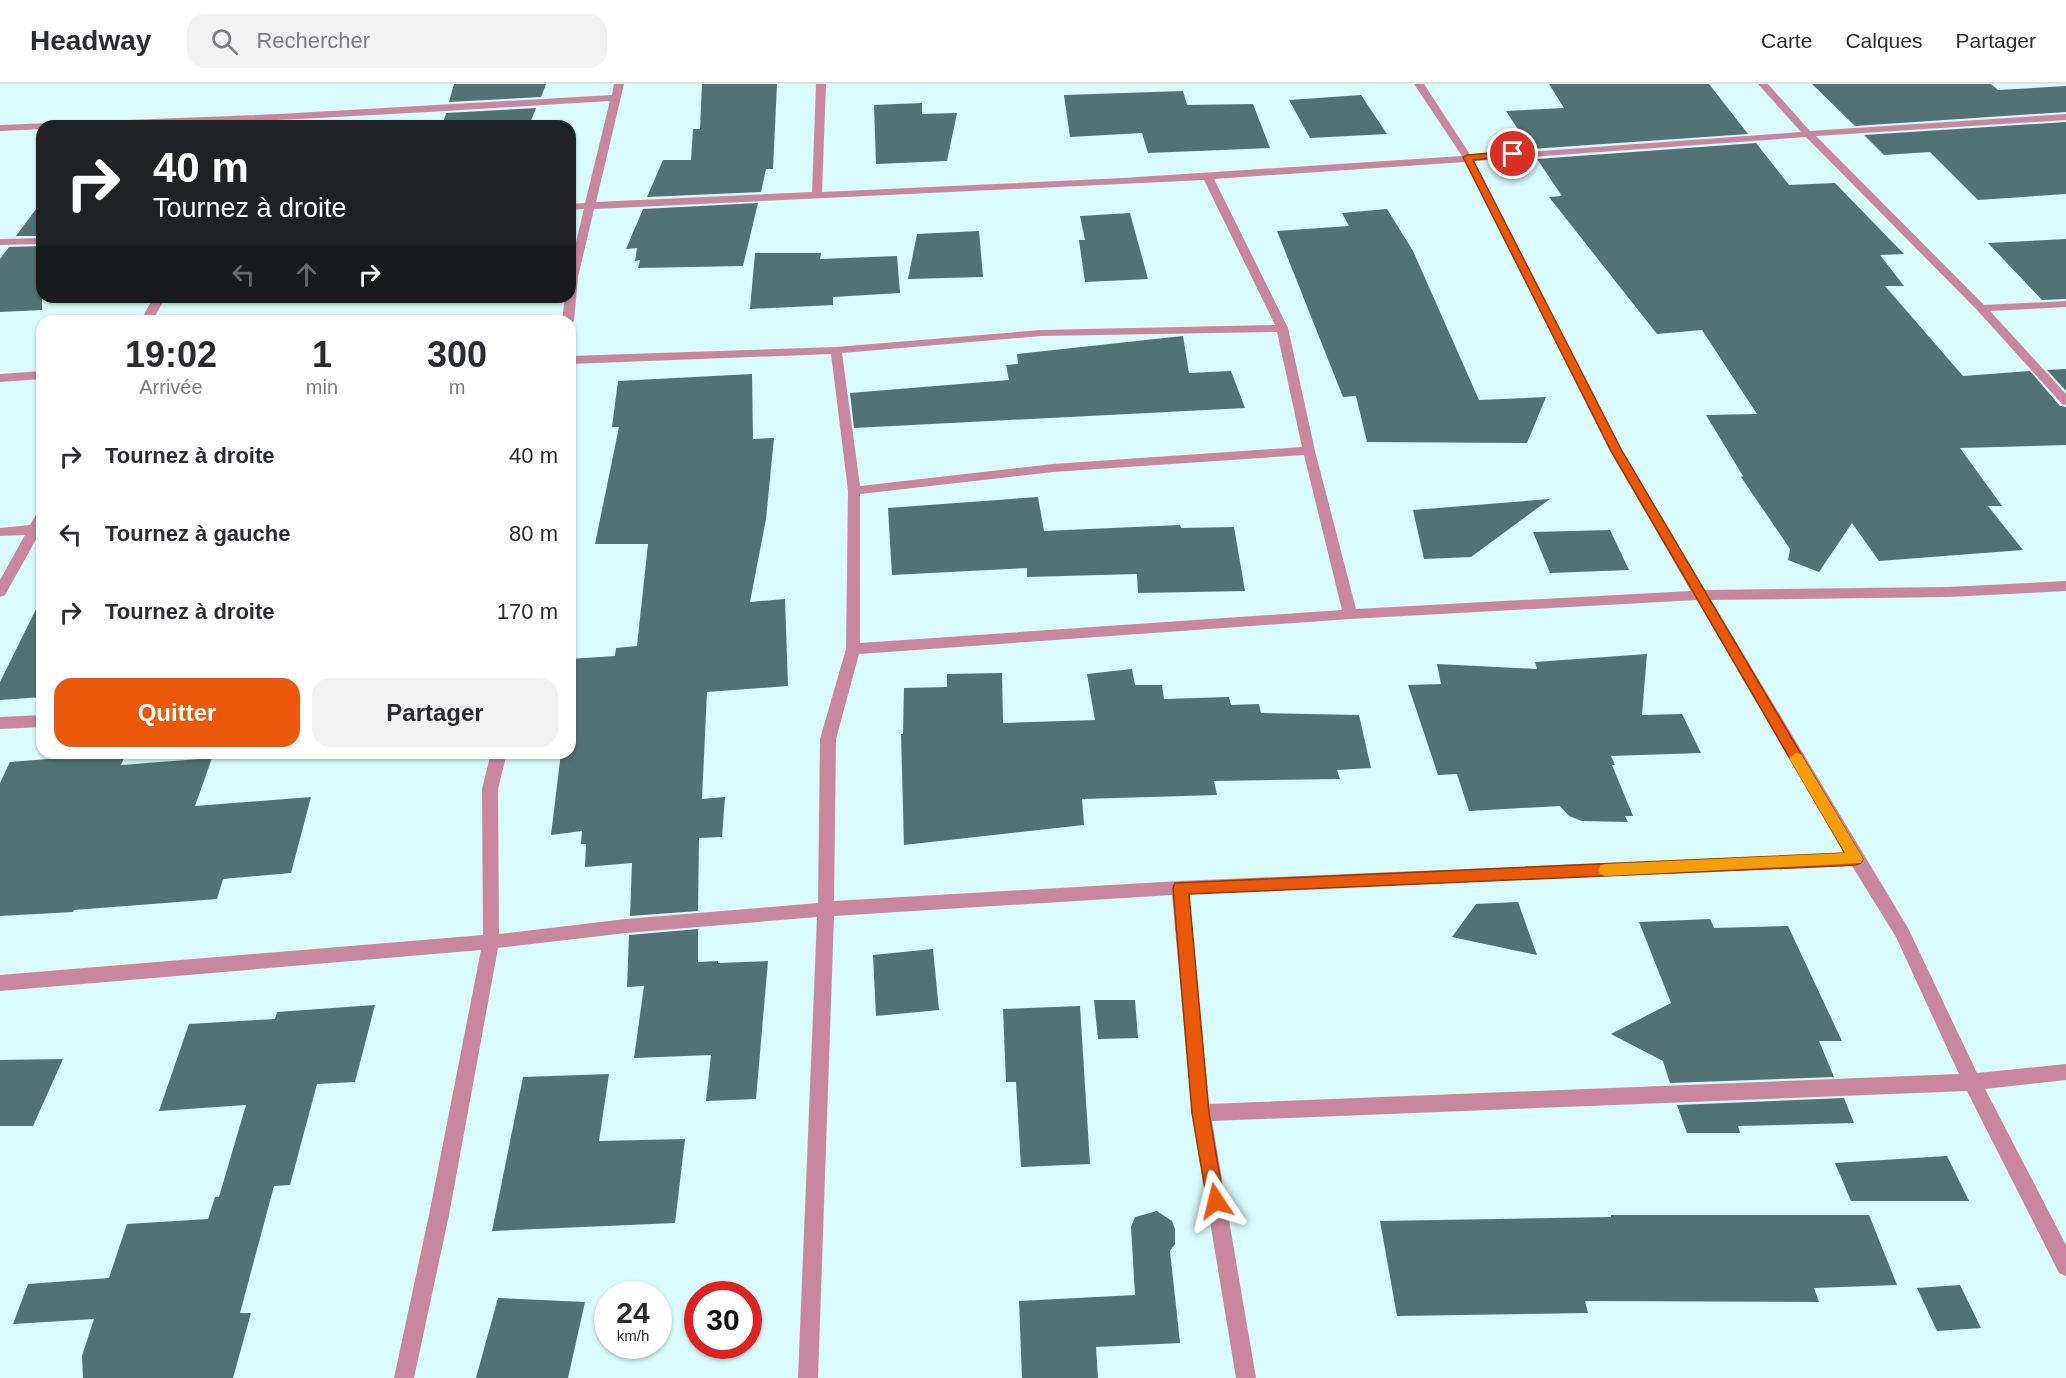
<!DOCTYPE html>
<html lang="fr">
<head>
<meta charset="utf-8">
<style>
	body { margin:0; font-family:Arial,sans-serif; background:#f2f2f3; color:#2b2b33; height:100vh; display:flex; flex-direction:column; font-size:22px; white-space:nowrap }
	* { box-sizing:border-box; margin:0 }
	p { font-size:20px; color:#7c7c81 }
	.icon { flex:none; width:33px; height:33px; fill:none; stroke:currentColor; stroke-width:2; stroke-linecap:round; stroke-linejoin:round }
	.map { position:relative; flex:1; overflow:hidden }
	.side { position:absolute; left:36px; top:231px; width:540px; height:444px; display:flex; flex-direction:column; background:#fff; border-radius:18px; box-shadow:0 2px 4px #0004 }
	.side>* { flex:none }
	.guide { position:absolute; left:36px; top:36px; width:540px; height:183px; border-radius:18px; box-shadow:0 2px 4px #0004; background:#202124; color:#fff; overflow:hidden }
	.speed { position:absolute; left:594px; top:1197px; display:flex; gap:12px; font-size:30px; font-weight:700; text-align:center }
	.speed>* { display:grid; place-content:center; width:78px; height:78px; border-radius:50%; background:#fff; box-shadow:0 2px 4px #0004; line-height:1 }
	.speed small { font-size:15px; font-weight:400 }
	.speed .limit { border:9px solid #d22; background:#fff; color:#111 }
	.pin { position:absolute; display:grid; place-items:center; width:51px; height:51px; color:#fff; margin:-26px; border:3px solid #fff; border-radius:50%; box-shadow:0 2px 6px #0007 }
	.me { position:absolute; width:66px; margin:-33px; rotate:350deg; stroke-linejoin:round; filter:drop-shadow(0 0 4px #0008) }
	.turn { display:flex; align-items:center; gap:21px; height:126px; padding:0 18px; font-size:27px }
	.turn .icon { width:78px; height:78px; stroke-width:2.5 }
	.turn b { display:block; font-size:42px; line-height:51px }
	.lanes { display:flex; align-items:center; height:57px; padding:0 18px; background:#0003; justify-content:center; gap:30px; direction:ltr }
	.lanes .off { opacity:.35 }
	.eta { display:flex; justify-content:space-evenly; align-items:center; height:102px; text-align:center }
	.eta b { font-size:36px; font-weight:800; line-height:42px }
	.primary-button { display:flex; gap:12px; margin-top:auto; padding:12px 18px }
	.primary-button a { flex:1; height:69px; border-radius:18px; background:#ea580c; color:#fff; font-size:24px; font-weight:800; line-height:69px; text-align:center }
	.primary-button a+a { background:#f2f2f3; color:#2b2b33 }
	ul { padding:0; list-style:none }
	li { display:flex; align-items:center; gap:18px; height:78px; padding:0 18px }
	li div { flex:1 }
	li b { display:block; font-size:22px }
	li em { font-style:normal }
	header { display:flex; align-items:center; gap:36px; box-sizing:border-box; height:84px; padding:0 30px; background:#fff; border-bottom:2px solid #e1e1e2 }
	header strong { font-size:28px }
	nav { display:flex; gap:33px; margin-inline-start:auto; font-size:21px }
	.search { width:420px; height:54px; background:#f2f2f3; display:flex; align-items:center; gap:15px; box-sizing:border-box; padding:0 21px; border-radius:18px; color:#7c7c81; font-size:22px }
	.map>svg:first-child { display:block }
	.building { fill:#537273 }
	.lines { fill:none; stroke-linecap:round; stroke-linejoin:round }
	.minor { fill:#c8879e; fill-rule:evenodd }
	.route { fill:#ea580c; stroke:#983908; stroke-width:1.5 }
	.slow { fill:#f59e0b }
</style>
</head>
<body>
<header>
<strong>Headway</strong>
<div class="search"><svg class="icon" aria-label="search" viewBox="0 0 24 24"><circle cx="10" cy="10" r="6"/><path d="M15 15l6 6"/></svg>Rechercher</div>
<nav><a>Carte</a><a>Calques</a><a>Partager</a></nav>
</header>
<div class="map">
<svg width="2066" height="1294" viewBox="0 0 2066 1294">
	<rect width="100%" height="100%" fill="#d9fbfc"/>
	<path class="building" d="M 454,0 L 546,0 L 541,13 L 449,18 Z
		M 702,0 L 777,0 L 773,85 L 766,85 L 761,108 L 647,113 L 663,76 L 691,76 L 693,45 L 700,45 Z
		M 1549,0 L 1709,0 L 1748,50 L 1531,65 L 1506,27 L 1564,24 Z
		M 1812,0 L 1991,0 L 1998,6 L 2066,2 L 2066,28 L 1855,42 Z
		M 1183,7 L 1187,21 L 1253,20 L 1270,64 L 1148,69 L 1142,49 L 1070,53 L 1064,11 Z
		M 1361,11 L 1387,50 L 1310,54 L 1289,16 Z
		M 922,19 L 922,30 L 957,29 L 947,77 L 876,80 L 874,21 Z
		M 536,24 L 529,42 L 442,42 L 446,29 Z
		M 2066,38 L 2066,110 L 1978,116 L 1930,68 L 1884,71 L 1864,51 Z
		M 1756,59 L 1789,101 L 1835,99 L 1904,170 L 1880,171 L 1904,202 L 1885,202 L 1963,292 L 2030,287 L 2060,322 L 2066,323 L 2066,361 L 1960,364 L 2002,422 L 1988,422 L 2023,466 L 1879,477 L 1852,439 L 1819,488 L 1788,476 L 1790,465 L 1741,393 L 1743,392 L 1706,331 L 1757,330 L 1702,246 L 1657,250 L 1549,113 L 1562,112 L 1537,75 Z
		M 42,117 L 42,152 L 16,152 Z
		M 758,119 L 743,182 L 638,184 L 640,176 L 635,177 L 637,164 L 626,165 L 643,125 Z
		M 1387,125 L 1413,167 L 1479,316 L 1546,313 L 1527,359 L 1367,358 L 1356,312 L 1343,313 L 1277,147 L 1349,142 L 1342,129 Z
		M 1130,129 L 1148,195 L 1085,198 L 1079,156 L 1085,156 L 1080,132 Z
		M 979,147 L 983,193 L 908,195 L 917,150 Z
		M 2066,155 L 2066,215 L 2042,216 L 1988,159 Z
		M 42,162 L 42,226 L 0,228 L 0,175 L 9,163 Z
		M 755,169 L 821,169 L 820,175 L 897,172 L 900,209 L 833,213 L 833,221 L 750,225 Z
		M 1183,252 L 1189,289 L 1231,287 L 1245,324 L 854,344 L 850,309 L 1009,296 L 1006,281 L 1018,280 L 1017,270 Z
		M 2066,285 L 2066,307 L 2047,286 Z
		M 752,290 L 753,355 L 774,354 L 766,435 L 750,518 L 785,515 L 788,602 L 707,608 L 702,715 L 725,713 L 722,753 L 699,754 L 698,827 L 630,832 L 632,779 L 585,783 L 586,760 L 581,760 L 582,747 L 551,751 L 561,669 L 570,669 L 570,575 L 615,572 L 616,564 L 637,562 L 648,460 L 595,460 L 619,343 L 612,343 L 618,297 Z
		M 1038,413 L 1044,447 L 1180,441 L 1181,444 L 1234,443 L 1245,507 L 1138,509 L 1137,490 L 1027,493 L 1027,484 L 892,491 L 888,424 Z
		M 1550,415 L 1471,473 L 1424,475 L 1413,426 Z
		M 1610,446 L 1629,486 L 1550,489 L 1533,448 Z
		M 42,513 L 42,613 L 0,616 L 0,598 Z
		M 1647,570 L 1642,631 L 1682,630 L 1701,669 L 1611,672 L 1615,681 L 1612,681 L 1633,732 L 1625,732 L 1628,738 L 1582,737 L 1569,732 L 1560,722 L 1469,727 L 1457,690 L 1438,691 L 1408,601 L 1441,600 L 1437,580 L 1537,585 L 1535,578 Z
		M 1132,585 L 1135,601 L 1162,601 L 1164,615 L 1229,613 L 1231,621 L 1259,620 L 1261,629 L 1359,631 L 1371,684 L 1337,686 L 1340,695 L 1214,697 L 1217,711 L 1082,715 L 1084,741 L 904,761 L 901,650 L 903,650 L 904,604 L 947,603 L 947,590 L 1002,589 L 1003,639 L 1095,636 L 1087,590 Z
		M 122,669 L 126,669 L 121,681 L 212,674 L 195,722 L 311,713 L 291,789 L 223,795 L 217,815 L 74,826 L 73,828 L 0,832 L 0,699 L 10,678 Z
		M 1518,818 L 1537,871 L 1452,853 L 1476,820 Z
		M 1710,835 L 1714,844 L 1788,842 L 1842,957 L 1819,957 L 1834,993 L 1670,999 L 1663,977 L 1611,950 L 1671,919 L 1639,838 Z
		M 698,845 L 698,878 L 718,877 L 718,879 L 768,877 L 756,1015 L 706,1017 L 711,971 L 634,974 L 644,902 L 627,903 L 629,851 Z
		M 933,865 L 939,926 L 876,932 L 873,871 Z
		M 1094,916 L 1135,916 L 1138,954 L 1098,955 Z
		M 375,921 L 355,998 L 317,1000 L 290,1101 L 274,1102 L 240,1229 L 251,1229 L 233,1294 L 83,1294 L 82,1272 L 94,1235 L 13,1240 L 28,1200 L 109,1194 L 127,1140 L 208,1135 L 215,1113 L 219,1113 L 246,1021 L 159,1027 L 189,940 L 275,935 L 277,928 Z
		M 1080,922 L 1090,1080 L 1021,1083 L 1016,998 L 1006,998 L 1003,925 Z
		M 63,975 L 33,1042 L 0,1042 L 0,976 Z
		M 609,990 L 599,1057 L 685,1055 L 675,1139 L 492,1147 L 523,993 Z
		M 1844,1014 L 1854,1039 L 1738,1042 L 1740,1049 L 1687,1049 L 1677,1021 Z
		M 1947,1072 L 1969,1117 L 1851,1117 L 1835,1079 Z
		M 1157,1127 L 1172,1137 L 1175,1145 L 1175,1160 L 1170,1167 L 1180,1259 L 1096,1263 L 1098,1294 L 1022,1294 L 1019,1217 L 1135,1211 L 1131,1143 L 1135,1133 Z
		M 1611,1131 L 1869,1131 L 1897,1201 L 1814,1204 L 1819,1218 L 1585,1217 L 1588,1229 L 1397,1232 L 1380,1137 L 1611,1133 Z
		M 1960,1201 L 1981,1244 L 1937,1247 L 1917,1204 Z
		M 498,1214 L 585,1218 L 568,1294 L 476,1294 Z"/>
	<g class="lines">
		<path class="minor" d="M 614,0 L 624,0 L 596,118 L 812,108 L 816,0 L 826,0 L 822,108 L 1123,94 L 1462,72 L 1414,0 L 1424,0 L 1471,72 L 1801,48 L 1758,0 L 1768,0 L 1810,47 L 2066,30 L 2066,36 L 1816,52 L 1984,221 L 2066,217 L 2066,223 L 1990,227 L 2066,310 L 2066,321 L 2062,320 L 1977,226 L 1806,53 L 1474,77 L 1622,367 L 1705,506 L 1948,503 L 2066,497 L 2066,507 L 1948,513 L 1711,516 L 1908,844 L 1977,989 L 2066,980 L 2066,996 L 1985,1005 L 2066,1161 L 2066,1192 L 2059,1189 L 1967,1007 L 1212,1037 L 1256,1294 L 1236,1294 L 1192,1029 L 1172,811 L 834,832 L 818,1294 L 798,1294 L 817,833 L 626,849 L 498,864 L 449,1131 L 414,1294 L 394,1294 L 429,1131 L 481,866 L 0,907 L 0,891 L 483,851 L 482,705 L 491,669 L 507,669 L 498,705 L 499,850 L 626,835 L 818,819 L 820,655 L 846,565 L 848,407 L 831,270 L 570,280 L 570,272 L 836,263 L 1041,246 L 1275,241 L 1204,96 L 594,125 L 578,193 L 574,237 L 570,240 L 570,237 L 562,237 L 565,213 L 570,213 L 570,183 L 584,125 L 570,126 L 570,120 L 585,119 L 610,17 C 421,28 232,42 42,42 L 42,45 L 0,47 L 0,41 L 279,30 L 612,11 ZM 1465,78 L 1610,367 L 1691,507 L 1356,525 L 1315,367 L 1288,244 L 1214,95 ZM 1277,248 L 1302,363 L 1053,380 L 860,402 L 842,269 L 1041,252 ZM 1304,371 L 1342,526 L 860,559 L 860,410 L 1053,388 ZM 1697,516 L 1844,769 L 1180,797 L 834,817 L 836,655 L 859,570 L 1350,535 ZM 1852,782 L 1896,853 L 1959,990 L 1209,1020 L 1189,810 Z
			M 42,154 L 42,160 L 0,161 L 0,155 Z
			M 154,213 L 166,213 L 152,237 L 140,237 Z
			M 42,287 L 42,295 L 0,298 L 0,290 Z
			M 42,428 L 42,449 L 39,450 L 5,511 L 0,513 L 0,496 L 25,451 L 0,452 L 0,444 L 30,441 L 37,429 Z
			M 42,631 L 42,643 L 0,645 L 0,633 Z"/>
	</g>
	<path class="route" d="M 1513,67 L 1517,70 L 1516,72 L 1473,76 L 1622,367 L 1863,775 L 1861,779 L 1856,781 L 1189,810 L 1209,1029 L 1224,1117 L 1222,1123 L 1216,1126 L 1210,1123 L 1207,1117 L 1192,1029 L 1173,804 L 1175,799 L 1845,769 L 1611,367 L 1463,73 L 1467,71 Z"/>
	<path class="slow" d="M 1796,669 L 1801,670 L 1861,771 L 1863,775 L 1861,779 L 1605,792 L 1600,790 L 1598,786 L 1600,782 L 1605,780 L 1845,769 L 1789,674 Z"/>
</svg>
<div class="speed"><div>24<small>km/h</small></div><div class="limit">30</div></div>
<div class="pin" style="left:1513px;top:70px;background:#d93025"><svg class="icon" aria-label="arrive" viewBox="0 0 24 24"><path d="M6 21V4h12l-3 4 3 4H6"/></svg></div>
<svg class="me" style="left:1216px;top:1117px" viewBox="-20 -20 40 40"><path d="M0-17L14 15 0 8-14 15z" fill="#ea580c" stroke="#fff" stroke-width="4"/></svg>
<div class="guide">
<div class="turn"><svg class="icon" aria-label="right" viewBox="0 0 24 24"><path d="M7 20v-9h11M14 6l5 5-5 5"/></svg><div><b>40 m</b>Tournez à droite</div></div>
<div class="lanes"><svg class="icon off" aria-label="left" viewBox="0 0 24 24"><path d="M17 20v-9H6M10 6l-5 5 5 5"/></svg><svg class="icon off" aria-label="ahead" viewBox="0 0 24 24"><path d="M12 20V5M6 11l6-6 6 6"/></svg><svg class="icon" aria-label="right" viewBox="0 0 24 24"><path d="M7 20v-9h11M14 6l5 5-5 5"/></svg></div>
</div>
<section class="side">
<div class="eta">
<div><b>19:02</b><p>Arrivée</p></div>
<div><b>1</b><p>min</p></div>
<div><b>300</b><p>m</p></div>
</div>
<ul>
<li><svg class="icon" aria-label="right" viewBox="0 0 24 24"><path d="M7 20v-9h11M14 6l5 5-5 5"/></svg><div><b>Tournez à droite</b></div><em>40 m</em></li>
<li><svg class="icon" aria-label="left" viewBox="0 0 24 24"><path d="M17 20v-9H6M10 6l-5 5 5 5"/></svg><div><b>Tournez à gauche</b></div><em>80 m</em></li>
<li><svg class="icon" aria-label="right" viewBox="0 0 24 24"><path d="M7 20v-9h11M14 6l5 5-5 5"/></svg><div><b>Tournez à droite</b></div><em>170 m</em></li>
</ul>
<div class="primary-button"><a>Quitter</a><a>Partager</a></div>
</section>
</div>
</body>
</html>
